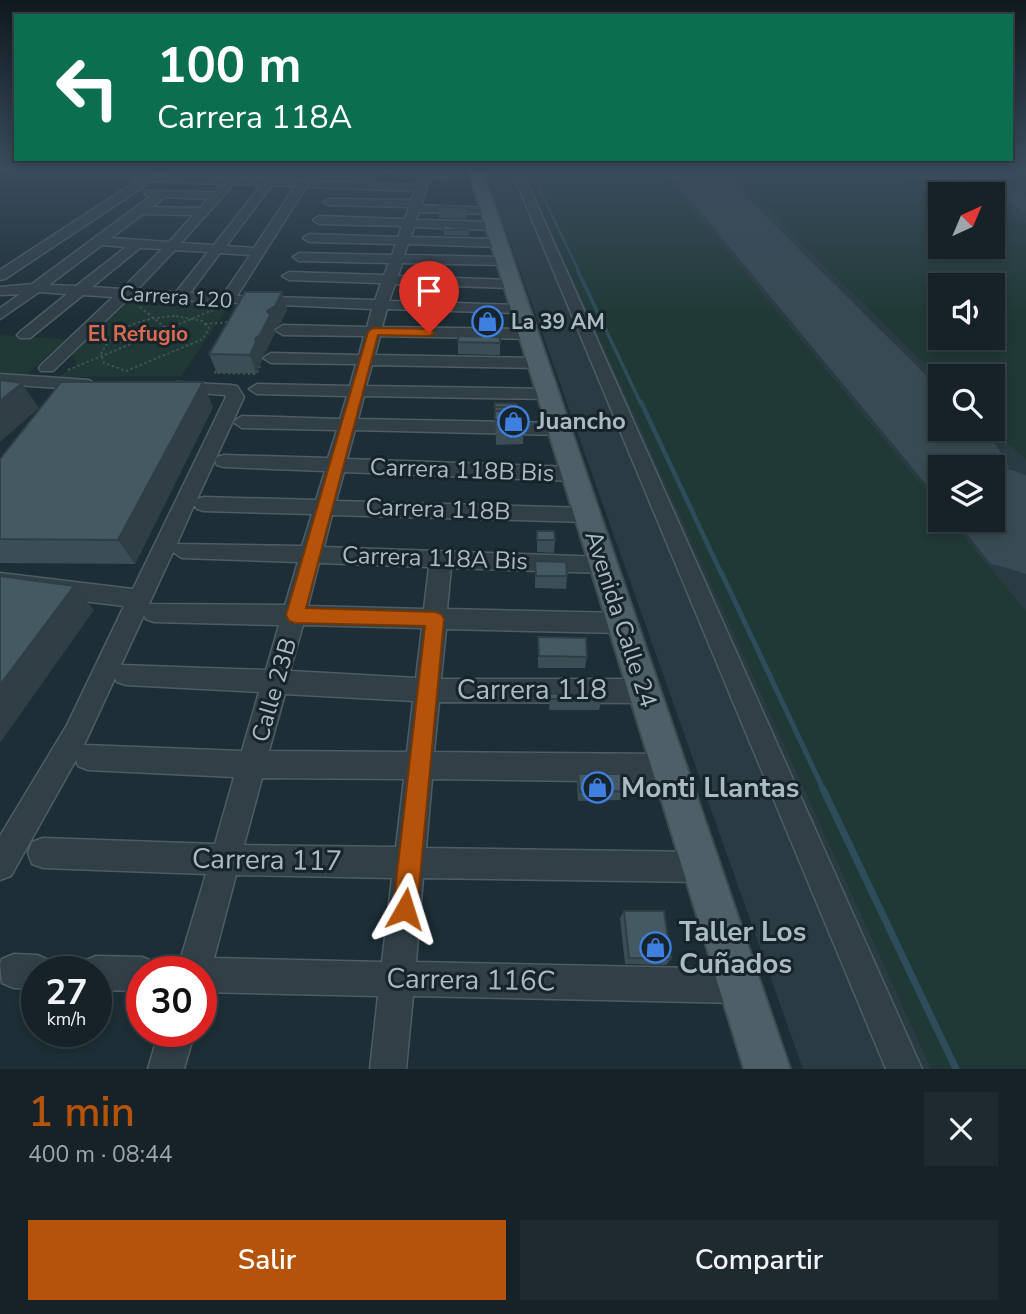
<!DOCTYPE html>
<html lang="es">
<head>
<meta charset="utf-8">
<style>
	body { margin:0; font-family:"Nunito Sans",sans-serif; background:#1f2a30; color:#f1f3f6; height:100vh; display:flex; flex-direction:column; font-size:26px; white-space:nowrap }
	* { box-sizing:border-box; margin:0 }
	p { font-size:23px; color:#9ea4a8 }
	.icon { flex:none; width:38px; height:38px; fill:none; stroke:currentColor; stroke-width:2; stroke-linecap:round; stroke-linejoin:round }
	.map { position:relative; height:1069px; overflow:hidden }
	.details { display:flex; flex-direction:column; background:#162228; flex:1 }
	.details>* { flex:none }
	.top-card { position:absolute; left:14px; top:14px; width:999px; height:147px; border-radius:0px; box-shadow:0 4px 10px #0003,0 0 0 2px #353f45; background:#0b6e4f; color:#fff; overflow:hidden }
	.needle { width:46px; rotate:44deg }
	.buttons { position:absolute; left:928px; top:182px; display:grid; gap:14px }
	.buttons a { display:grid; place-items:center; width:77px; height:77px; border-radius:0px; background:#162228; box-shadow:0 4px 10px #0003,0 0 0 2px #353f45; font-size:35px }
	.speed { position:absolute; left:21px; top:956px; display:flex; gap:14px; font-size:35px; font-weight:700; text-align:center }
	.speed>* { display:grid; place-content:center; width:91px; height:91px; border-radius:50%; background:#162228; box-shadow:0 4px 10px #0003,0 0 0 2px #353f45; line-height:1 }
	.speed small { font-size:18px; font-weight:400 }
	.speed .limit { border:10px solid #d22; background:#fff; color:#111 }
	.pin { position:absolute; display:grid; place-items:center; width:60px; height:60px; color:#fff; margin:-72px -30px; border-radius:50% 50% 50% 0; rotate:-45deg; box-shadow:0 0 7px #0007 }
	.pin .icon { rotate:45deg }
	.me { position:absolute; width:77px; margin:-38px; rotate:6deg; stroke-linejoin:round; filter:drop-shadow(0 0 5px #0008) }
	.turn { display:flex; align-items:center; gap:24px; height:147px; padding:0 28px; font-size:32px }
	.turn .icon { width:91px; height:91px; stroke-width:2.5 }
	.turn b { display:block; font-size:49px; line-height:60px }
	.round { display:grid; place-items:center; flex:none; width:74px; height:74px; border-radius:0px; background:#1f2a30 }
	.overview { display:flex; align-items:center; justify-content:space-between; height:119px; padding:0 28px }
	h1 { font-size:42px; font-weight:600; line-height:52px; color:#b45309 }
	.primary-button { display:flex; gap:14px; margin-top:auto; padding:14px 28px }
	.primary-button a { flex:1; height:80px; border-radius:0px; background:#b45309; color:#fff; font-size:28px; font-weight:600; line-height:80px; text-align:center }
	.primary-button a+a { background:#1f2a30; color:#f1f3f6 }
	.map>svg:first-child { display:block }
	.airport { fill:#2b3b43; fill-rule:evenodd }
	.green { fill:#203935; fill-rule:evenodd }
	.lines { fill:none; stroke-linecap:round; stroke-linejoin:round }
	.stream-far4 { stroke:#2d4c5c; stroke-width:2.5 }
	.stream-far3 { stroke:#2d4c5c; stroke-width:3.5 }
	.stream-far2 { stroke:#2d4c5c; stroke-width:4.5 }
	.stream-far1 { stroke:#2d4c5c; stroke-width:5 }
	.stream { stroke:#2d4c5c; stroke-width:7 }
	.taxiway { fill:#384a52; fill-rule:evenodd }
	.runway { fill:#384a52; fill-rule:evenodd }
	.minor-casing { stroke:#4e5d65; stroke-width:3 }
	.major-casing { stroke:#3d4b53; stroke-width:4 }
	.path { stroke:#3d5451; stroke-width:2; stroke-dasharray:2.5 2.5; stroke-linecap:butt }
	.minor { fill:#313f47; fill-rule:evenodd }
	.major { fill:#4e5f67; fill-rule:evenodd }
	.wall { fill:#3b4d55 }
	.shaded-wall { fill:#303e45 }
	.building { fill:#455963; stroke:#303e45; stroke-width:2 }
	.route { fill:#b45309; stroke:#753606; stroke-width:2 }
	.labels { text-anchor:middle; dominant-baseline:central; stroke-width:6; stroke-linejoin:round; paint-order:stroke }
	.far-street-label { font-size:21px; fill:#aabbc4; stroke:#17242b }
	.far-poi-label { font-size:21px; font-weight:bold; fill:#aabbc4; stroke:#17242b; text-anchor:start }
	.far-neighbourhood-label { font-size:21px; font-weight:bold; fill:#d96b50; stroke:#17242b }
	.poi-label { font-size:24px; font-weight:bold; fill:#aabbc4; stroke:#17242b; text-anchor:start }
	.street-label { font-size:24px; fill:#aabbc4; stroke:#17242b }
	.near-street-label { font-size:28px; fill:#aabbc4; stroke:#17242b }
	.near-poi-label { font-size:28px; font-weight:bold; fill:#aabbc4; stroke:#17242b; text-anchor:start }
</style>
</head>
<body>
<div class="map">
<svg width="1026" height="1069" viewBox="0 0 1026 1069">
	<rect width="100%" height="100%" fill="#1d2e36"/>
	<path class="airport" d="M 484,169 L 1026,169 L 1026,1069 L 803,1069 ZM 940,194 L 992,194 L 992,247 L 940,247 ZM 940,285 L 992,285 L 992,338 L 940,338 ZM 940,376 L 992,376 L 992,429 L 940,429 ZM 940,467 L 992,467 L 992,520 L 940,520 Z"/>
	<path class="green" d="M 523,169 L 659,169 L 940,507 L 940,520 L 950,520 L 1026,611 L 1026,1069 L 931,1069 Z
		M 726,169 L 877,169 L 958,194 L 940,194 L 940,247 L 992,247 L 992,206 L 1026,223 L 1026,459 L 991,429 L 992,376 L 940,376 L 940,379 ZM 992,285 L 992,338 L 940,338 L 940,285 Z
		M 127,298 L 232,302 L 181,376 L 59,377 L 75,366 L 76,360 L 69,354 Z
		M 0,335 L 66,339 L 26,375 L 0,372 Z"/>
	<g class="lines">
		<path class="stream-far4" d="M 530,169 L 579,272"/>
		<path class="stream-far3" d="M 578,271 L 641,404"/>
		<path class="stream-far2" d="M 641,402 L 721,573"/>
		<path class="stream-far1" d="M 721,572 L 824,791"/>
		<path class="stream" d="M 823,789 L 956,1069"/>
		<path class="taxiway" d="M 897,169 L 928,169 L 975,183 L 959,171 L 980,169 L 1026,196 L 1026,212 L 997,197 L 992,199 L 992,194 L 967,194 L 900,173 Z
			M 992,479 L 1026,492 L 1026,522 L 992,508 Z"/>
		<path class="runway" d="M 665,169 L 718,169 L 940,389 L 940,429 L 979,429 L 996,445 L 1009,467 L 1008,469 L 1026,475 L 1026,574 L 990,563 L 956,520 L 992,520 L 992,467 L 940,467 L 940,492 L 930,489 Z"/>
		<defs>
			<path id="minor" d="M 376,169 L 433,169 L 421,205 L 489,208 L 495,211 L 489,214 L 419,212 L 416,220 L 494,222 L 500,226 L 494,230 L 414,227 L 411,237 L 499,239 L 505,243 L 499,247 L 408,244 L 404,255 L 505,257 L 512,261 L 505,265 L 402,263 L 398,276 L 513,280 L 520,284 L 513,288 L 395,284 L 389,301 L 521,305 L 528,309 L 521,313 L 387,309 L 382,327 L 529,329 L 537,334 L 529,339 L 380,336 L 375,355 L 538,358 L 546,363 L 538,368 L 372,365 L 366,386 L 548,389 L 556,394 L 548,399 L 364,396 L 358,419 L 560,423 L 569,429 L 560,435 L 355,430 L 347,459 L 574,467 L 581,469 L 584,474 L 581,479 L 574,481 L 344,472 L 336,501 L 587,508 L 594,510 L 597,515 L 594,520 L 587,522 L 332,515 L 324,547 L 603,557 L 611,559 L 614,565 L 611,571 L 603,573 L 451,568 L 447,609 L 622,613 L 630,616 L 634,623 L 630,630 L 622,633 L 446,629 L 441,679 L 644,679 L 653,683 L 657,691 L 653,699 L 644,703 L 439,702 L 434,752 L 669,754 L 679,758 L 683,768 L 679,778 L 669,782 L 432,779 L 426,848 L 701,852 L 712,856 L 716,867 L 712,878 L 701,882 L 423,878 L 416,962 L 740,969 L 752,974 L 757,986 L 752,998 L 740,1003 L 413,996 L 406,1069 L 370,1069 L 378,996 L 201,992 L 201,971 L 177,971 L 206,874 L 43,868 L 32,864 L 28,853 L 32,842 L 43,838 L 215,844 L 234,777 L 88,770 L 78,766 L 76,760 L 11,876 L 0,880 L 0,836 L 67,725 L 124,606 L 0,591 L 0,573 L 133,589 L 226,397 L 225,395 L 171,391 L 169,387 L 177,382 L 231,385 L 237,386 L 244,397 L 197,499 L 204,497 L 316,500 L 325,471 L 224,467 L 217,465 L 215,461 L 217,457 L 224,455 L 328,458 L 337,430 L 242,428 L 233,422 L 242,416 L 340,419 L 347,396 L 257,394 L 249,389 L 257,384 L 350,386 L 356,364 L 271,363 L 263,358 L 271,353 L 359,355 L 364,336 L 283,335 L 275,330 L 283,325 L 367,327 L 372,309 L 129,298 L 53,371 L 41,371 L 39,368 L 41,365 L 113,297 L 83,295 L 30,338 L 20,338 L 17,335 L 20,332 L 67,294 L 39,292 L 0,319 L 0,308 L 20,294 L 0,295 L 0,287 L 32,284 L 151,196 L 145,195 L 145,191 L 214,192 L 223,184 L 152,181 L 5,279 L 0,280 L 0,270 L 138,180 L 133,177 L 134,175 L 228,177 L 238,170 L 243,173 L 240,178 L 417,185 L 421,174 L 381,172 ZM 234,184 L 261,185 L 214,245 L 181,243 ZM 272,185 L 295,186 L 254,248 L 226,246 ZM 306,187 L 415,191 L 411,200 L 329,199 L 323,202 L 329,205 L 409,207 L 405,219 L 319,216 L 313,220 L 319,224 L 402,226 L 398,237 L 309,234 L 303,238 L 309,242 L 396,244 L 392,255 L 299,253 L 293,257 L 299,261 L 389,263 L 384,275 L 289,272 L 282,276 L 289,280 L 381,283 L 375,300 L 237,296 ZM 165,197 L 208,199 L 200,208 L 152,207 ZM 143,214 L 193,215 L 169,242 L 111,238 ZM 102,245 L 126,247 L 76,286 L 49,285 ZM 140,248 L 162,249 L 122,289 L 92,287 ZM 175,250 L 208,252 L 176,292 L 137,290 ZM 220,253 L 250,255 L 223,295 L 190,293 ZM 194,505 L 197,509 L 204,511 L 312,514 L 302,546 L 177,544 ZM 173,552 L 182,558 L 298,562 L 285,605 L 149,604 ZM 319,563 L 429,567 L 424,609 L 308,606 ZM 144,615 L 146,619 L 154,622 L 279,625 L 266,670 L 121,665 ZM 303,625 L 422,628 L 416,678 L 290,671 ZM 115,678 L 117,682 L 126,685 L 259,692 L 242,751 L 84,745 ZM 285,694 L 413,701 L 407,752 L 269,751 ZM 262,778 L 404,779 L 396,847 L 244,845 ZM 236,875 L 392,878 L 382,962 L 214,958 Z
				M 511,169 L 521,169 L 922,1069 L 886,1069 Z
				M 0,374 L 89,380 L 97,385 L 89,390 L 0,384 Z
				M 14,954 L 37,955 L 49,960 L 54,971 L 37,971 L 37,989 L 14,988 L 2,983 L 0,964 L 2,959 Z
				M 96,956 L 142,957 L 154,962 L 158,971 L 142,971 L 142,991 L 96,990 L 96,971 L 80,971 L 84,961 Z
				M 159,1031 L 195,1031 L 184,1069 L 148,1069 Z"/>
			<path id="major" d="M 468,169 L 482,169 L 790,1069 L 744,1069 Z"/>
		</defs>
		<use href="#minor" class="minor-casing"/>
		<use href="#major" class="major-casing"/>
		<path class="path" d="M 140,307 L 187,345
			M 176,316 L 202,321 L 209,328 L 203,339 L 126,371 L 104,363 L 101,354 C 115,324 145,318 176,316 Z
			M 205,324 L 229,322
			M 68,370 L 213,310
			M 216,371 L 215,373 L 256,374 L 260,366"/>
		<use href="#minor" class="minor"/>
		<use href="#major" class="major"/>
	</g>
	<path class="wall" d="M 348,169 L 378,169 L 379,174 L 375,181 L 350,180 Z
		M 431,169 L 454,169 L 455,181 L 432,180 Z
		M 438,207 L 466,208 L 466,219 L 439,218 Z
		M 443,230 L 469,230 L 469,236 L 444,235 Z
		M 282,292 L 287,310 L 280,324 L 274,328 L 275,333 L 265,353 L 261,357 L 262,360 L 256,373 L 217,373 L 209,354 Z
		M 500,337 L 500,355 L 458,354 L 458,342 Z
		M 495,403 L 518,407 L 518,412 L 524,419 L 523,444 L 496,445 Z
		M 213,407 L 135,564 L 0,563 L 0,459 Z
		M 537,531 L 555,540 L 554,553 L 537,552 Z
		M 535,561 L 567,576 L 566,589 L 535,588 Z
		M 538,637 L 587,657 L 585,668 L 538,668 Z
		M 550,694 L 602,699 L 599,710 L 549,710 Z
		M 578,774 L 624,791 L 621,800 L 578,801 L 577,783 Z
		M 624,911 L 671,959 L 666,965 L 625,964 L 620,918 Z"/>
	<path class="shaded-wall" d="M 373,169 L 378,169 L 379,174 L 375,181 Z
		M 282,292 L 287,310 L 280,324 L 274,328 L 275,333 L 265,353 L 261,357 L 262,360 L 256,373 L 250,355 L 255,339 L 267,311 Z
		M 203,382 L 213,407 L 135,564 L 118,540 Z
		M 22,383 L 39,408 L 0,442 L 0,401 Z
		M 74,586 L 94,610 L 0,743 L 0,685 Z"/>
	<path class="building" d="M 439,205 L 466,208 L 438,207 Z
		M 444,225 L 469,230 L 443,230 Z
		M 245,292 L 282,292 L 275,306 L 267,311 L 270,315 L 260,335 L 255,339 L 256,342 L 250,355 L 209,354 Z
		M 458,336 L 500,337 L 500,343 L 458,342 Z
		M 0,380 L 22,383 L 0,401 Z
		M 61,382 L 203,382 L 118,540 L 0,539 L 0,459 Z
		M 495,403 L 516,404 L 518,407 L 495,407 Z
		M 495,411 L 523,412 L 524,419 L 495,420 Z
		M 537,531 L 554,531 L 555,540 L 537,540 Z
		M 535,561 L 566,562 L 567,576 L 536,576 Z
		M 0,576 L 74,586 L 0,685 Z
		M 538,637 L 586,638 L 587,657 L 539,656 Z
		M 550,694 L 601,694 L 602,699 L 550,699 Z
		M 578,774 L 621,774 L 624,791 L 580,792 Z
		M 624,911 L 664,911 L 671,959 L 629,958 Z"/>
	<linearGradient id="sky" x2="0" y2="1"><stop stop-color="#10191e"/><stop offset="0.53" stop-color="#3a4c5d"/><stop offset="1" stop-color="#3a4c5d" stop-opacity="0"/></linearGradient>
	<rect width="1026" height="319" fill="url(#sky)"/>
	<path class="route" d="M 373,328 L 429,329 L 435,333 L 429,336 L 378,335 L 306,608 L 435,612 L 441,614 L 444,619 L 417,909 L 413,918 L 405,921 L 396,918 L 393,909 L 425,626 L 295,623 L 289,621 L 286,615 L 368,332 Z"/>
	<defs>
		<symbol id="shop-ring" viewBox="-11 -11 22 22"><circle r="9.5" fill="#17242b" stroke="#3f7fe0" stroke-width="1.5"/><path d="M-5-2.5h2.3a2.7 3.5 0 0 1 5.4 0H5L5.5 6h-11ZM-1.5-2.5h3a1.5 2.3 0 0 0-3 0Z" fill="#3f7fe0"/></symbol>
	</defs>
	<g fill-rule="evenodd">
		<use href="#shop-ring" x="470" y="304" width="35" height="35"/>
		<use href="#shop-ring" x="496" y="404" width="35" height="35"/>
		<use href="#shop-ring" x="580" y="770" width="35" height="35"/>
		<use href="#shop-ring" x="638" y="930" width="35" height="35"/>
	</g>
	<g class="labels">
		<g class="far-street-label">
			<text transform="translate(176 297) rotate(4)">Carrera 120</text>
		</g>
		<g class="far-poi-label">
			<text x="511" y="322">La 39 AM</text>
		</g>
		<g class="far-neighbourhood-label">
			<text x="138" y="334">El Refugio</text>
		</g>
		<g class="poi-label">
			<text x="537" y="421">Juancho</text>
		</g>
		<g class="street-label">
			<text transform="translate(462 470) rotate(2)">Carrera 118B Bis</text>
			<text transform="translate(438 509) rotate(2)">Carrera 118B</text>
			<text transform="translate(435 558) rotate(2)">Carrera 118A Bis</text>
			<text transform="translate(621 619) rotate(72)">Avenida Calle 24</text>
			<text transform="translate(274 690) rotate(-74)">Calle 23B</text>
		</g>
		<g class="near-street-label">
			<text x="532" y="690">Carrera 118</text>
			<text transform="translate(267 860) rotate(1)">Carrera 117</text>
			<text transform="translate(471 980) rotate(1)">Carrera 116C</text>
		</g>
		<g class="near-poi-label">
			<text x="621" y="788">Monti Llantas</text>
			<text x="679" y="932">Taller Los<tspan x="679" dy="32">Cuñados</tspan></text>
		</g>
	</g>
</svg>
<div class="buttons">
<a><svg class="needle" viewBox="-14 -14 28 28"><path d="M0-13l5 13h-10z" fill="#e53935"/><path d="M0 13l5-13h-10z" fill="#9ea4a8"/></svg></a>
<a><svg class="icon" aria-label="sound" viewBox="0 0 24 24"><path d="M4 9h4l5-4v14l-5-4H4zM17 9q2 3 0 6"/></svg></a>
<a><svg class="icon" aria-label="search" viewBox="0 0 24 24"><circle cx="10" cy="10" r="6"/><path d="M15 15l6 6"/></svg></a>
<a><svg class="icon" aria-label="layers" viewBox="0 0 24 24"><path d="M12 4l9 5-9 5-9-5zM3 14l9 5 9-5"/></svg></a>
</div>
<div class="speed"><div>27<small>km/h</small></div><div class="limit">30</div></div>
<div class="pin" style="left:429px;top:333px;background:#d93025"><svg class="icon" aria-label="arrive" viewBox="0 0 24 24"><path d="M6 21V4h12l-3 4 3 4H6"/></svg></div>
<svg class="me" style="left:405px;top:909px" viewBox="-20 -20 40 40"><path d="M0-17L14 15 0 8-14 15z" fill="#b45309" stroke="#fff" stroke-width="4"/></svg>
<div class="top-card">
<div class="turn"><svg class="icon" aria-label="left" viewBox="0 0 24 24"><path d="M17 20v-9H6M10 6l-5 5 5 5"/></svg><div><b>100 m</b>Carrera 118A</div></div>
</div>
</div>
<section class="details">
<div class="overview"><div><h1>1 min</h1><p>400 m · 08:44</p></div><a class="round"><svg class="icon" aria-label="close" viewBox="0 0 24 24"><path d="M6 6l12 12M18 6L6 18"/></svg></a></div>
<div class="primary-button"><a>Salir</a><a>Compartir</a></div>
</section>
</body>
</html>
